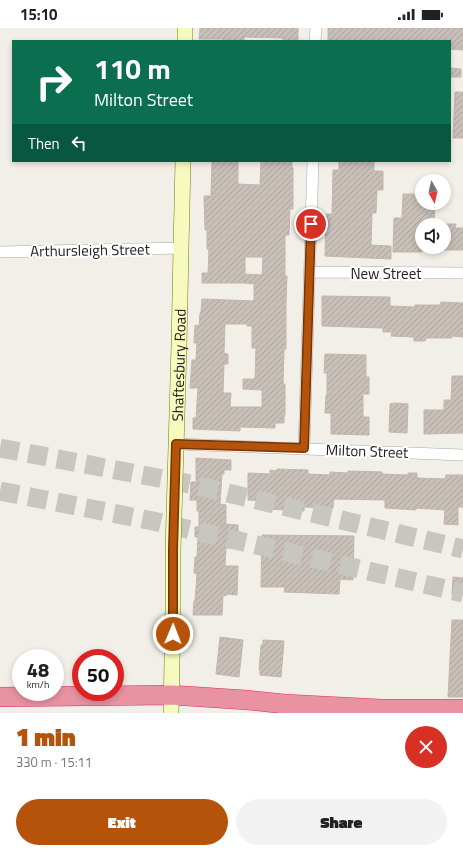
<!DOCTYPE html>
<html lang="en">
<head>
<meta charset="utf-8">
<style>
	body { margin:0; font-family:"Titillium Web",sans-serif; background:#f2f2f2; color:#202124; height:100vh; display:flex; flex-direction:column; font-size:15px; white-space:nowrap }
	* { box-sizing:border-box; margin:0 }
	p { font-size:13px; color:#757577 }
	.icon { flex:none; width:22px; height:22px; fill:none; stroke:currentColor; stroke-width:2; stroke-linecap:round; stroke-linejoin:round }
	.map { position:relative; height:685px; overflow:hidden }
	.panel { display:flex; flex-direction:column; background:#fff; flex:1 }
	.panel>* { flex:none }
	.guide { position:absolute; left:12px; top:12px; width:439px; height:122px; border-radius:0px; box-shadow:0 2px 6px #0003; background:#0b6e4f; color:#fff; overflow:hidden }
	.needle { width:26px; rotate:172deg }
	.buttons { position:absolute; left:415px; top:146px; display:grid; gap:8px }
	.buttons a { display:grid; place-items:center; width:36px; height:36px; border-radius:50%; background:#fff; box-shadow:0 2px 6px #0003; font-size:20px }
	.speed { position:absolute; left:12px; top:621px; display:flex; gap:8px; font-size:20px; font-weight:700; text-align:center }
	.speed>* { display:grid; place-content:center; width:52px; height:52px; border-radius:50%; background:#fff; box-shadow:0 2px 6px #0003; line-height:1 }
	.speed small { font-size:10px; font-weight:400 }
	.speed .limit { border:6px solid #d22; background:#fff; color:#111 }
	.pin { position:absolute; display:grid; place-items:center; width:34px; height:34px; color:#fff; margin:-17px; border:2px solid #fff; border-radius:50%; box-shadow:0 1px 4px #0007 }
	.me { position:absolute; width:44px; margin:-22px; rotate:1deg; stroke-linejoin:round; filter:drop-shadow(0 0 3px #0008) }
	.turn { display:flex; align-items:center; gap:14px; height:84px; padding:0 16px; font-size:18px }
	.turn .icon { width:52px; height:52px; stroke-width:2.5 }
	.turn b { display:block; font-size:28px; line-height:34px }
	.then { display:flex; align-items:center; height:38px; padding:0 16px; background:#0003; gap:8px; font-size:15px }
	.round { display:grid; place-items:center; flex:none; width:42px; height:42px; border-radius:21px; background:#f2f2f2 }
	.headline { display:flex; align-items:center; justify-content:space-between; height:68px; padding:0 16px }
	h1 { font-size:24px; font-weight:800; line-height:30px; color:#b45309 }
	.primary-button { display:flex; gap:8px; margin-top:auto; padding:8px 16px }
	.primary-button a { flex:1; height:46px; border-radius:24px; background:#b45309; color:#fff; font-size:16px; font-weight:800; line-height:46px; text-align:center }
	.primary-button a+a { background:#f2f2f2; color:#202124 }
	.status { display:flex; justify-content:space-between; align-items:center; height:28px; padding:0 20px; background:#fff; direction:ltr }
	.status svg { height:11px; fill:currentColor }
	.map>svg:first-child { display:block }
	.building { fill:url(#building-hatch); stroke:#c4b6ab; fill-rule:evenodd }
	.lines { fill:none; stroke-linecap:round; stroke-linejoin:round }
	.highway-tunnel { stroke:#c8c6c1; stroke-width:19; stroke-dasharray:19 10; stroke-linecap:butt }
	.street-casing { stroke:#a9a9a9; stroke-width:12 }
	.secondary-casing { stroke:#707d05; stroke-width:16 }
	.highway-casing { stroke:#dc2a67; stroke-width:20 }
	.street { stroke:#fff; stroke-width:11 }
	.secondary { stroke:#f7fabf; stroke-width:15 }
	.highway { stroke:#e892a2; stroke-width:19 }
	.route-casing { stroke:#753606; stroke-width:10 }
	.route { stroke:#b45309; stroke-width:7 }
	.labels { text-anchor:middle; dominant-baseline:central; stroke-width:4; stroke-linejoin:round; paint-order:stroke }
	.street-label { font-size:15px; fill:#222; stroke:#fff }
</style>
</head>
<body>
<div class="status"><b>15:10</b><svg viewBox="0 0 49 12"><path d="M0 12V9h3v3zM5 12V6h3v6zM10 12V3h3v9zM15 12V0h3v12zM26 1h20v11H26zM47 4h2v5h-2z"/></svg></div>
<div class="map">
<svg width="463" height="685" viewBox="0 0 463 685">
	<defs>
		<pattern id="building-hatch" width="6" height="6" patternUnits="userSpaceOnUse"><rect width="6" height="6" fill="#c7bfb8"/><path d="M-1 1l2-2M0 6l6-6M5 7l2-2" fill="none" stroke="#aba49e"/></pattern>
	</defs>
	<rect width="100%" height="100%" fill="#f2efe9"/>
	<path class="building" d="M 200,0 L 298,0 L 298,13 L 283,13 L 283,10 L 244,9 L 244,13 L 225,13 L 223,11 L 199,11 Z
		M 328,0 L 463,0 L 463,22 L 450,21 L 450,13 L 328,13 Z
		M 450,40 L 461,41 L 461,49 L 450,49 Z
		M 455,64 L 463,64 L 463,110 L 453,110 Z
		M 212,133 L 238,133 L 238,156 L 260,157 L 261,133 L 292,133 L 292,140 L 293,140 L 293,181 L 290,181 L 289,207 L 285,207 L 285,248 L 287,248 L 286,273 L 286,321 L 284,321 L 283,356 L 285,356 L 285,387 L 284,387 L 284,395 L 275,395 L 275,400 L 240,399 L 240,403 L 193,401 L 193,390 L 196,390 L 198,360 L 190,360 L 192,332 L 196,332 L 197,315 L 194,315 L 195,297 L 199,298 L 200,285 L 201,284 L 202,271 L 254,273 L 254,256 L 244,255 L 202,255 L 202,245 L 208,245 L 209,221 L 207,221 L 207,202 L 205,202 L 204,168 L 211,168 ZM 245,229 L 263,229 L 262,247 L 245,246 ZM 225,296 L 247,296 L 247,298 L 252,298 L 252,320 L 256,320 L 255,351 L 243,351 L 243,361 L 262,362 L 262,379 L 230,379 L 231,365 L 223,365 L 224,336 L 228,336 L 228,326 L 224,325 Z
		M 339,133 L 374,133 L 374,143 L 383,143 L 383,162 L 377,162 L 376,185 L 372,185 L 371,217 L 391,218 L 391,231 L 325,228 L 326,186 L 332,186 L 333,142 L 339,142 Z
		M 403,166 L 414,166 L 414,168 L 422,169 L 422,175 L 435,175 L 434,197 L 422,197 L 422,224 L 393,224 L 394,190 L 402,190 Z
		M 444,196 L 456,196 L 455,200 L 463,200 L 463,222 L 444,222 Z
		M 322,268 L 390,269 L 390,278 L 415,279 L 415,277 L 440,277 L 441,274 L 463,275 L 463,309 L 452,308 L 452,310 L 426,310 L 425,313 L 414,313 L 414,309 L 391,308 L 392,304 L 383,304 L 383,300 L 322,298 Z
		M 325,326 L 366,327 L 366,349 L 369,349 L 369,366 L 363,366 L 363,389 L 369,389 L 369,407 L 331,406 L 331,385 L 325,385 L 326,367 L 327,367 L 327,345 L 324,345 Z
		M 452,348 L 463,348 L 463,405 L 424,406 L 424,382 L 444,382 L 444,372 L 451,372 Z
		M 395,375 L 408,376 L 407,405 L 389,404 L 390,376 Z
		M 196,430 L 231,432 L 231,442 L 224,442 L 224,446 L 222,446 L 220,476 L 226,477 L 226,496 L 238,497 L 238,508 L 232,507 L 232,509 L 230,510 L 230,520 L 226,520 L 225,538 L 238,538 L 237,567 L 226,566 L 226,568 L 223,567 L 222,587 L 193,587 L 194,573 L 195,573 L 197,546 L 194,545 L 195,529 L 197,529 L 198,509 L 195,509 L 195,499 L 199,499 L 199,483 L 197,483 L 197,472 L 190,472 L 191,454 L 196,454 Z
		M 277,441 L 308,442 L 308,446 L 330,447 L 330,444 L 348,445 L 348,443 L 382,444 L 382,446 L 408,447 L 408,445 L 417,445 L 417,450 L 445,451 L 446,447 L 463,447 L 463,479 L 458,479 L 458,497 L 444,496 L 445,482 L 416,480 L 416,482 L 385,480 L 385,472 L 334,471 L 333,480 L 304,479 L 304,483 L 267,481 L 267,473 L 248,472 L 248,445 L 270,446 L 270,442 L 277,443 Z
		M 262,507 L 354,508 L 353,552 L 340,551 L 339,566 L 284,564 L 285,559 L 261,559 Z
		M 453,549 L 463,550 L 463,567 L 452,567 Z
		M 452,592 L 463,592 L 463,669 L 448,669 Z
		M 220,609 L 243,612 L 239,649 L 216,646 Z
		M 263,612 L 284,613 L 281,649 L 260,647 L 260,642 L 259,642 L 261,617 L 263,617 Z"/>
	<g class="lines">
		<path class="highway-tunnel" d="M 0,420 L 190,456 L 463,521
			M 0,463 L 153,493 L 463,565"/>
		<defs>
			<path id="street" d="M 315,13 L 316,0
				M 0,224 L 181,220
				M 310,244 L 463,245
				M 176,416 L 463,427
				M 304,420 L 313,133"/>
			<g id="secondary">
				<path d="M 185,13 L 185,0"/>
				<path id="s1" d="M 171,685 L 173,582 L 173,521 L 179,318 L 181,220 L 183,133"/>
			</g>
			<path id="highway" d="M 0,669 L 171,667 L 247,672 L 285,676 L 381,681 L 463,681"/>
		</defs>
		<use href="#street" class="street-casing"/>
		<use href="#secondary" class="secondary-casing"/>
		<use href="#highway" class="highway-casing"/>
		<use href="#street" class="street"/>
		<use href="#secondary" class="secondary"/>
		<use href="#highway" class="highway"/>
	</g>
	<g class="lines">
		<defs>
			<path id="route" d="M 173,606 L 173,521 L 176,416 L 304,420 L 311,196"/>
		</defs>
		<use href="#route" class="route-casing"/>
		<use href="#route" class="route"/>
	</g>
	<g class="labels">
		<g class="street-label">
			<text transform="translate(90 222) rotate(-1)">Arthursleigh Street</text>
			<text x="386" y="245">New Street</text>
			<text stroke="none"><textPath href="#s1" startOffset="348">Shaftesbury Road</textPath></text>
			<text transform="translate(367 423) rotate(2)">Milton Street</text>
		</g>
	</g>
</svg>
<div class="buttons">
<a><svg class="needle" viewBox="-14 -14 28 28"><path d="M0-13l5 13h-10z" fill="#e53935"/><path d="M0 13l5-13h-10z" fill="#757577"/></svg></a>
<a><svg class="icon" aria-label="sound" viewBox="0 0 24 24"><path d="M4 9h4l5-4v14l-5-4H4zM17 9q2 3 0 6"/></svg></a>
</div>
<div class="speed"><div>48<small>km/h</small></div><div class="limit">50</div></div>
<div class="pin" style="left:311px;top:196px;background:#d93025"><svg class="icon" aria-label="arrive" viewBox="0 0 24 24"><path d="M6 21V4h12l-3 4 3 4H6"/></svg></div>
<svg class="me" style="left:173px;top:606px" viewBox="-20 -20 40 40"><circle r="17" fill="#b45309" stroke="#fff" stroke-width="3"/><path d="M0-11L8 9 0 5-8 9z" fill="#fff"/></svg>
<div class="guide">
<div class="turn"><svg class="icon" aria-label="right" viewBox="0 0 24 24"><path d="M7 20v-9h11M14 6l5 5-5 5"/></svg><div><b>110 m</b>Milton Street</div></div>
<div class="then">Then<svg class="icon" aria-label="left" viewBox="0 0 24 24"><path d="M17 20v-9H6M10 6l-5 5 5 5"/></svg></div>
</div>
</div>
<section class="panel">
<div class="headline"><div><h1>1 min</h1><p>330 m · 15:11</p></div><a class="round" style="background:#d93025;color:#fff"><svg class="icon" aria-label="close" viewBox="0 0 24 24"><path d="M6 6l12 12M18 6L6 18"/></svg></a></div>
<div class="primary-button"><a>Exit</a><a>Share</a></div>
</section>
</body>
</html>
